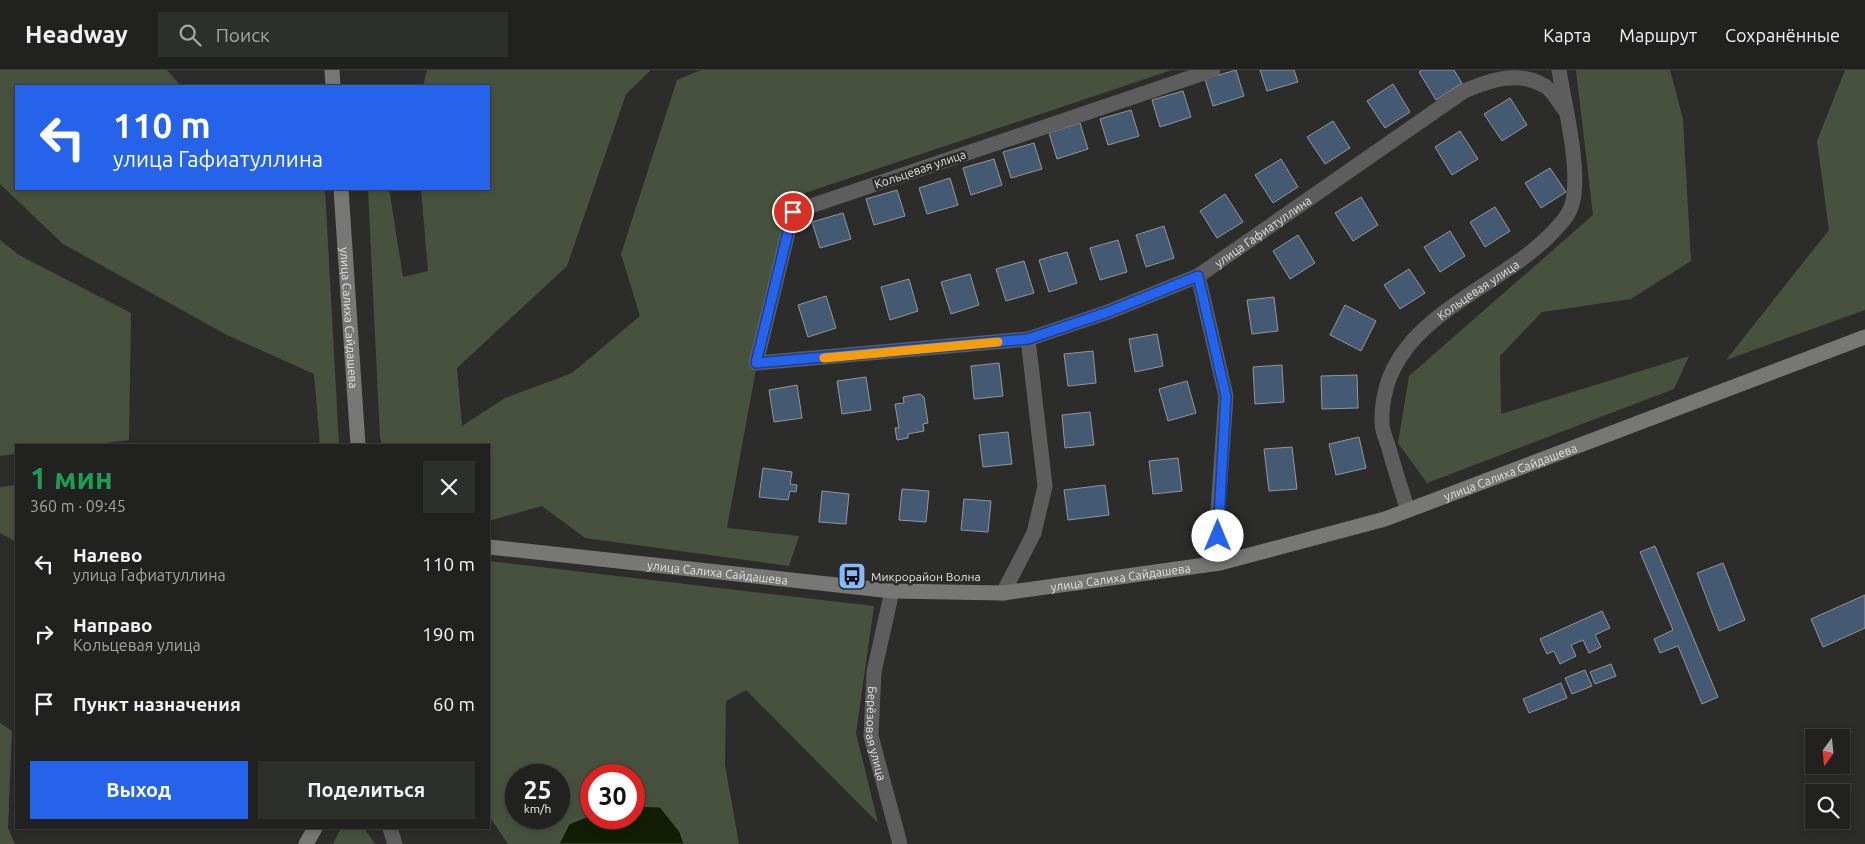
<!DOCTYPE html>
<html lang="ru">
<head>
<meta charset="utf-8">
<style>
	body { margin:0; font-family:Ubuntu,sans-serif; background:#2d2f2d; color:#f1f3f6; height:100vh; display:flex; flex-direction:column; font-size:19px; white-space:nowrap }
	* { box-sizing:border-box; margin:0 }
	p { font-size:16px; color:#a2a4a5 }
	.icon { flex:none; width:28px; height:28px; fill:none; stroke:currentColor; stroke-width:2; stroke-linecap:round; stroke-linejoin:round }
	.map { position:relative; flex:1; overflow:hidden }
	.side { position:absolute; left:15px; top:374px; width:475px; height:385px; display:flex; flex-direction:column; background:#212220; border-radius:0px; box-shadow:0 2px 8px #0003,0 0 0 1px #3e3f3e }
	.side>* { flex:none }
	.top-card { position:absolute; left:15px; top:15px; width:475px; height:105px; border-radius:0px; box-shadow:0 2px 8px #0003,0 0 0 1px #3e3f3e; background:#2563eb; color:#fff; overflow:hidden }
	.needle { width:32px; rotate:195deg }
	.buttons { position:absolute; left:1805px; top:659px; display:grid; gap:10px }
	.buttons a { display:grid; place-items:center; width:45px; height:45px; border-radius:0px; background:#212220; box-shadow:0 2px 8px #0003,0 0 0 1px #3e3f3e; font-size:25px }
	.speed { position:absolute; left:505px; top:694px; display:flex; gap:10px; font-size:25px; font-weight:700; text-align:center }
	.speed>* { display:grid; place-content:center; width:65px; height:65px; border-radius:50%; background:#212220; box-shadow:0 2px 8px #0003,0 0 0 1px #3e3f3e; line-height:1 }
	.speed small { font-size:12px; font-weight:400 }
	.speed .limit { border:8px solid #d22; background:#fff; color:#111 }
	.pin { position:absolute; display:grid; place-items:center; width:42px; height:42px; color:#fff; margin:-21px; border:2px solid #fff; border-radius:50%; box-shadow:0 1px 5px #0007 }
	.me { position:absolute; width:55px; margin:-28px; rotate:0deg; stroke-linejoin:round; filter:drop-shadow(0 0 4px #0008) }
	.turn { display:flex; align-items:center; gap:18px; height:105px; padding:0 15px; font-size:22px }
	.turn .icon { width:65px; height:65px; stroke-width:2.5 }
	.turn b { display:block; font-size:35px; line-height:42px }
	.round { display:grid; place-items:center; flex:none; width:52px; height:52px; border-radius:0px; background:#2d2f2d }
	.overview { display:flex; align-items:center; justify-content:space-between; height:85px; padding:0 15px }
	h1 { font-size:30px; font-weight:700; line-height:38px; color:#1e9e55 }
	.cta { display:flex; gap:10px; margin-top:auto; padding:10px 15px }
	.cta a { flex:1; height:58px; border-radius:0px; background:#2563eb; color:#fff; font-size:20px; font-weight:700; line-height:58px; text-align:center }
	.cta a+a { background:#2d2f2d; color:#f1f3f6 }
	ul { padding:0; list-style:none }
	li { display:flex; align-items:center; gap:15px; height:70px; padding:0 15px }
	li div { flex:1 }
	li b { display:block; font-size:19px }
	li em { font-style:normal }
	header { display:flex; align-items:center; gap:30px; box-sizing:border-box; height:70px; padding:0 25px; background:#212220; border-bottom:1px solid #3e3f3e }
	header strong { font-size:24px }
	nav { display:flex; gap:28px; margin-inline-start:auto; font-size:18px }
	.search { width:350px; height:45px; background:#2d2f2d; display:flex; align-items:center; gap:12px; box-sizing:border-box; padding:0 18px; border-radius:0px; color:#a2a4a5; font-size:19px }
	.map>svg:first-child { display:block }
	.green { fill:#47523e; fill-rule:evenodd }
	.water { fill:#121e04; stroke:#505946 }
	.building { fill:#445972; stroke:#949699 }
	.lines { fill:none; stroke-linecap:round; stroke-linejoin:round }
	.street { stroke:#5c5d5c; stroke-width:15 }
	.secondary { stroke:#777876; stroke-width:15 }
	.route-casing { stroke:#184099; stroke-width:12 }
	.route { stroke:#2563eb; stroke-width:9 }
	.slow { stroke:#f59e0b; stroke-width:9 }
	.labels { text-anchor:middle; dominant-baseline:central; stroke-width:5; stroke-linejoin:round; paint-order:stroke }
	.street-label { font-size:12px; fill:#e1e2e1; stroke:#2c2d2b }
	.poi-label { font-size:12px; fill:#e1e2e1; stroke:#2c2d2b; text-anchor:start }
</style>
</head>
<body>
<header>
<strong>Headway</strong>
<div class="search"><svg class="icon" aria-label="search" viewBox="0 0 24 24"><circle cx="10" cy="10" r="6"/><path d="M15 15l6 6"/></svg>Поиск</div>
<nav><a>Карта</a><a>Маршрут</a><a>Сохранённые</a></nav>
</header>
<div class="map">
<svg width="1865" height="774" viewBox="0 0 1865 774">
	<rect width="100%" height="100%" fill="#2c2d2b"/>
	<path class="green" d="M 0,0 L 167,0 L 181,16 L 16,16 L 16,119 L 325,119 L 339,375 L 320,375 L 314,304 L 227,265 L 63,174 L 0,114 Z
		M 427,0 L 651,0 L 626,24 L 567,196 L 457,298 L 462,356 L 505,328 L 572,303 L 640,246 L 621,184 L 677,10 L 701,0 L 1172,0 L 787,129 L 727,458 L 799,466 L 789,496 L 585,468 L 542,436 L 489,451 L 489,375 L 382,375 L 380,368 L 368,119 L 389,119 L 403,207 L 428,201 L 421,119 L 489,119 L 489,16 L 423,16 Z
		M 1576,0 L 1670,0 L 1683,49 L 1691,191 L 1631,229 L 1542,242 L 1500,286 L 1501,344 L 1689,286 L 1674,319 L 1427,413 L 1398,373 L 1409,306 L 1593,145 Z
		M 1845,0 L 1865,0 L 1865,240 L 1726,290 L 1829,160 L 1817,71 Z
		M 0,170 L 19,185 L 131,243 L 129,370 L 90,375 L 16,375 L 16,384 L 0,386 Z
		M 16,415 L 16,472 L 0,463 L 0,417 Z
		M 489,491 L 874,536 L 856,663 L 878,753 L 746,620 L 726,631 L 725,695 L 739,774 L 684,774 L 680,762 L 660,737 L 634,736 L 634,705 L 591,705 L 591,745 L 569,754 L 559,774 L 508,774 L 489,746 ZM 516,705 L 559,705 L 559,748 L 516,748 Z
		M 0,653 L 12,661 L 8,758 L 15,774 L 0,774 Z
		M 341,758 L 364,758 L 375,774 L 333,774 Z"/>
	<path class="water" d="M 634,736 L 660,737 L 680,762 L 684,774 L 559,774 L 569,754 L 591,745 L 591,748 L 634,748 Z"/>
	<path class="building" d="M 1236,0 L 1244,26 L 1213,36 L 1205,9 Z
		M 1260,0 L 1294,0 L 1298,12 L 1267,21 Z
		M 1422,0 L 1454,0 L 1462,13 L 1436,30 L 1419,2 Z
		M 1393,14 L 1410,42 L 1385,58 L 1367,31 Z
		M 1183,21 L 1191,47 L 1160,57 L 1152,30 Z
		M 1510,28 L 1527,55 L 1502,71 L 1484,44 Z
		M 1131,40 L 1139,66 L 1108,75 L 1100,49 Z
		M 1333,51 L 1350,78 L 1325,94 L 1307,67 Z
		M 1080,53 L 1088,79 L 1057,89 L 1049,63 Z
		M 1460,61 L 1478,89 L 1452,105 L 1435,77 Z
		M 1034,73 L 1042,99 L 1011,108 L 1003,82 Z
		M 994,89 L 1002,115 L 971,125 L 963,98 Z
		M 1281,89 L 1298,117 L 1273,133 L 1255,105 Z
		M 1550,98 L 1566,122 L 1541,138 L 1525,113 Z
		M 950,108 L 958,135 L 927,144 L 919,118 Z
		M 897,120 L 905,146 L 874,155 L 866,129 Z
		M 1225,124 L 1243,152 L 1217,168 L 1200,141 Z
		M 1361,127 L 1378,155 L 1353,171 L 1335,143 Z
		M 1495,137 L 1510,161 L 1485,177 L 1470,152 Z
		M 843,143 L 851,169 L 820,178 L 812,152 Z
		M 1164,156 L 1174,188 L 1146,197 L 1136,165 Z
		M 1450,161 L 1465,186 L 1440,202 L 1424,177 Z
		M 1298,165 L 1315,193 L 1290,209 L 1273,181 Z
		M 1118,170 L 1127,202 L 1100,210 L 1090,178 Z
		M 1067,182 L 1077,213 L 1049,222 L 1039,190 Z
		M 1024,191 L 1034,223 L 1006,231 L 996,199 Z
		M 1409,199 L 1425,223 L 1400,239 L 1384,215 Z
		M 970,204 L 979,235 L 951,244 L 941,212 Z
		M 909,209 L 918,241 L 890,250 L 881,217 Z
		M 826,226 L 836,258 L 808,267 L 798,235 Z
		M 1274,227 L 1278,261 L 1252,264 L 1247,230 Z
		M 1345,235 L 1376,251 L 1361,281 L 1330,265 Z
		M 1157,264 L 1163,296 L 1135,302 L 1129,269 Z
		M 1093,281 L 1096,313 L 1068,316 L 1064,284 Z
		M 999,293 L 1003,326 L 974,329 L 971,296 Z
		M 1282,295 L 1284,332 L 1255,334 L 1253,297 Z
		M 1357,305 L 1358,338 L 1322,339 L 1321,306 Z
		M 866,307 L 871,340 L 842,344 L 837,311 Z
		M 1187,311 L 1196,343 L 1168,351 L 1159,319 Z
		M 797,315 L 802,348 L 774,352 L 769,320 Z
		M 920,324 L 924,327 L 928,353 L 923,354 L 924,361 L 908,364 L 908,368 L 897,370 L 895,358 L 899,358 L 895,334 L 904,333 L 903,327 Z
		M 1090,342 L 1094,375 L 1065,378 L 1062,345 Z
		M 1008,362 L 1012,394 L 983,397 L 979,365 Z
		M 1359,367 L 1366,398 L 1336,405 L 1329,374 Z
		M 1292,377 L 1297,419 L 1269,421 L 1264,379 Z
		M 1178,388 L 1182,421 L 1153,424 L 1149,391 Z
		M 763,398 L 792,402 L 790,414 L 797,415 L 796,422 L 790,421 L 788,430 L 759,427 Z
		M 1105,415 L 1109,445 L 1068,450 L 1064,420 Z
		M 902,419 L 929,421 L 926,452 L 899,450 Z
		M 822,421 L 849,424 L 846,454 L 819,452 Z
		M 964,429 L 991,431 L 988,462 L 961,460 Z
		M 1655,476 L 1718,627 L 1702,634 L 1678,576 L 1660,583 L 1654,569 L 1673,560 L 1640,482 Z
		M 1723,493 L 1745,550 L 1719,561 L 1697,503 Z
		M 1865,525 L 1865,558 L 1823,577 L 1811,549 Z
		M 1602,541 L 1610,558 L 1595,565 L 1601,577 L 1589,583 L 1583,570 L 1571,575 L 1576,586 L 1560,594 L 1554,581 L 1547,584 L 1540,569 Z
		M 1611,594 L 1616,606 L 1595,614 L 1590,602 Z
		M 1585,600 L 1592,616 L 1572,624 L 1565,608 Z
		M 1561,613 L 1567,628 L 1529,643 L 1523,629 Z"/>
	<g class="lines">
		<g class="street">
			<path id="s1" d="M 1213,0 L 793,142 L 756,293 L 1028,269 L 1108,242 L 1198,206 L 1464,21 C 1491,10 1518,0 1545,16 C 1553,21 1559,33 1565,40"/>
			<path d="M 1198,206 L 1226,326 L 1217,453 L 1220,493"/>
			<path id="s2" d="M 1408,440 C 1401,420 1395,399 1389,379 C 1387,371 1382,361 1382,353 C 1379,253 1488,225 1547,168 C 1557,158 1570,146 1573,131 C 1580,96 1565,37 1559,0"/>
			<path id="s3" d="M 892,521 L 874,602 L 871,666 L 900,774"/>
			<path d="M 1003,523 L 1034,463 L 1045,416 L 1028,269"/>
			<path d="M 390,758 L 395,774"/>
		</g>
		<g class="secondary">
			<path d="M 332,0 L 333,16"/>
			<path id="s4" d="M 341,119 L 358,375"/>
			<path id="s5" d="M 489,477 L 892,521 L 1003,523 L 1220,493 L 1385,449 L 1865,267"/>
			<path d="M 306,774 L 315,758"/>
		</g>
	</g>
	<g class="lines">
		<defs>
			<path id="route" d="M 793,142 L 756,293 L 1028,269 L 1108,242 L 1198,206 L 1226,326 L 1218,466"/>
		</defs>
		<use href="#route" class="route-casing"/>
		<use href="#route" class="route"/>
		<path class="slow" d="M 824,288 L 998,272"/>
	</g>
	<defs>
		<symbol id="bus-square" viewBox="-11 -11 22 22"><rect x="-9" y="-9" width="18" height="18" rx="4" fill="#86bbfb" stroke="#2c2d2b"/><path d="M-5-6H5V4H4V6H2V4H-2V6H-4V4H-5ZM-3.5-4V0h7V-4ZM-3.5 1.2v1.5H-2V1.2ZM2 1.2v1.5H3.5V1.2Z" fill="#111"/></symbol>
	</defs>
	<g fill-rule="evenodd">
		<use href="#bus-square" x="836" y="490" width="32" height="32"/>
	</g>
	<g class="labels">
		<g class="street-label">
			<text transform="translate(920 99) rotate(-19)">Кольцевая улица</text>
			<text stroke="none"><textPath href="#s1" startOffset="1132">улица Гафиатуллина</textPath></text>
			<text stroke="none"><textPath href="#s2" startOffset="264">Кольцевая улица</textPath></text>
			<text stroke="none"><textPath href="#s4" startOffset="129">улица Салиха Сайдашева</textPath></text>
			<text stroke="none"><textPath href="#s5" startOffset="1040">улица Салиха Сайдашева</textPath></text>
			<text stroke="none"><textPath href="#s5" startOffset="230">улица Салиха Сайдашева</textPath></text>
			<text stroke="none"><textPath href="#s5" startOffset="635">улица Салиха Сайдашева</textPath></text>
			<text stroke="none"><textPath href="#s3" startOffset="145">Берёзовая улица</textPath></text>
		</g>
		<g class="poi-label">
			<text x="871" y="506">Микрорайон Волна</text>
		</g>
	</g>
</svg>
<div class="buttons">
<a><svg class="needle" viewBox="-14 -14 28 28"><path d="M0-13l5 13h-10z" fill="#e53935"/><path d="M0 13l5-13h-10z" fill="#a2a4a5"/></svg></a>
<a><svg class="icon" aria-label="search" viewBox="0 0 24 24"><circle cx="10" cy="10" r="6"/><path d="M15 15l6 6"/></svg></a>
</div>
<div class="speed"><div>25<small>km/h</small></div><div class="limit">30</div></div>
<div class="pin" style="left:793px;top:142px;background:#d93025"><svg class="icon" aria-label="arrive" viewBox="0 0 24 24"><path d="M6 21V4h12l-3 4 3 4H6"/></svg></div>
<svg class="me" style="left:1218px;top:466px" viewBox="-20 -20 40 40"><circle r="19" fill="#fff"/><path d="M0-13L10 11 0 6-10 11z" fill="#2563eb"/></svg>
<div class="top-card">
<div class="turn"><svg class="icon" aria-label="left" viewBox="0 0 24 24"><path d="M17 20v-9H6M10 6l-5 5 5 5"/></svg><div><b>110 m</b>улица Гафиатуллина</div></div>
</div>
<section class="side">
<div class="overview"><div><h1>1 мин</h1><p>360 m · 09:45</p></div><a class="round"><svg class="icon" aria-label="close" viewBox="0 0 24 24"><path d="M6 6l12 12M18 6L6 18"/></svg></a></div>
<ul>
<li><svg class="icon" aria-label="left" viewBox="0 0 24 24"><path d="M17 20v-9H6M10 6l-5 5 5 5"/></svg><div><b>Налево</b><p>улица Гафиатуллина</p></div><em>110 m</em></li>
<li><svg class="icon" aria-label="right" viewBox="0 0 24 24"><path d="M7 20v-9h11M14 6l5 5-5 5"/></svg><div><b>Направо</b><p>Кольцевая улица</p></div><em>190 m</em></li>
<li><svg class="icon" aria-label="arrive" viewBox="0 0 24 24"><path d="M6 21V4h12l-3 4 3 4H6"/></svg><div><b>Пункт назначения</b></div><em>60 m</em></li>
</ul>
<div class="cta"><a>Выход</a><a>Поделиться</a></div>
</section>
</div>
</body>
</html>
